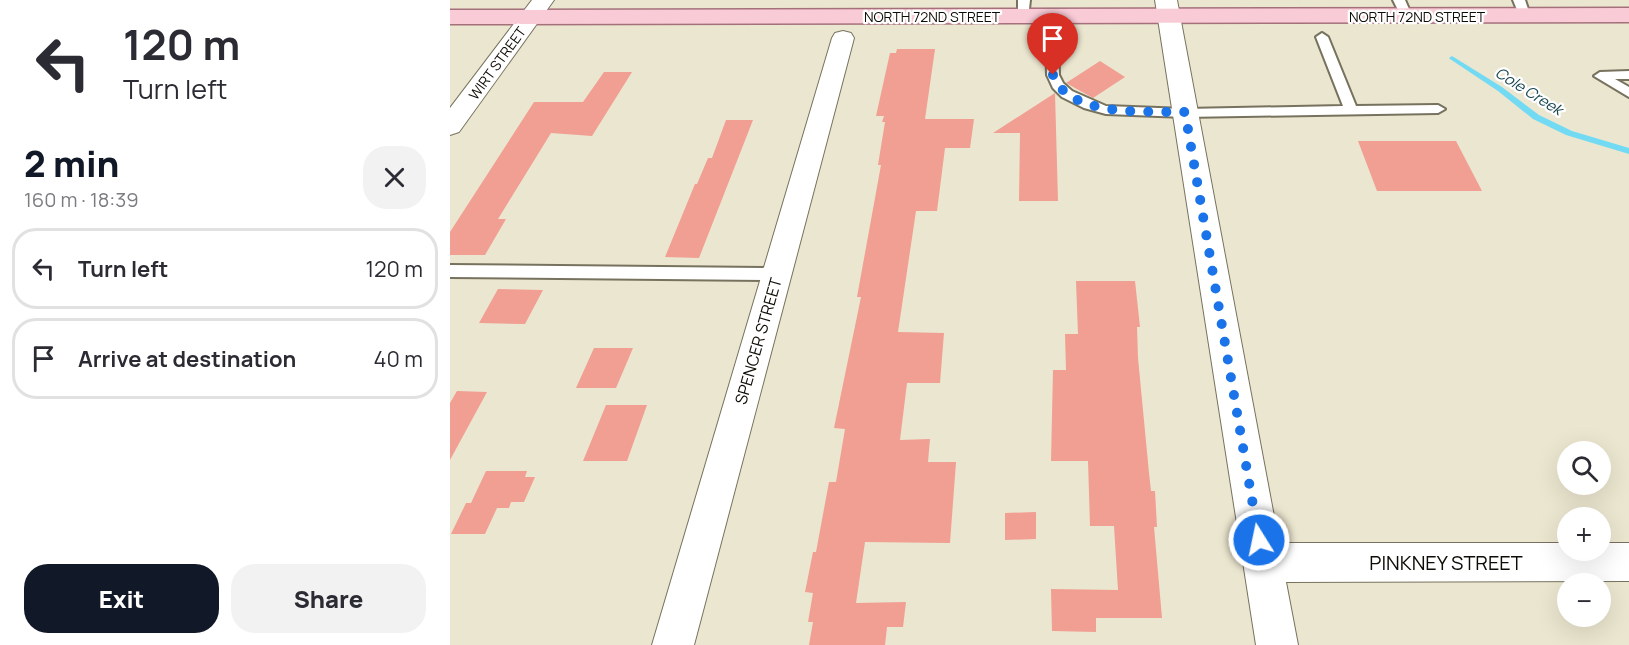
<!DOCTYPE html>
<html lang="en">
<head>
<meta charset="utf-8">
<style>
	body { margin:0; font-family:Manrope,sans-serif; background:#f2f2f3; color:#2b2b33; height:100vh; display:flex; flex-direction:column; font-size:22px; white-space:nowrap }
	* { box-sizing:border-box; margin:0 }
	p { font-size:20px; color:#7c7c81 }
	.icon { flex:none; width:33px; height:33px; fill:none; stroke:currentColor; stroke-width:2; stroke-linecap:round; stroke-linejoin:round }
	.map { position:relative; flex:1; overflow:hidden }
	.drawer { display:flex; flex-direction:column; background:#fff; width:450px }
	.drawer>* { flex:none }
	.top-card { background:#fff; color:#2b2b33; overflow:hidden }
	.buttons { position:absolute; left:1107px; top:441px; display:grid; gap:12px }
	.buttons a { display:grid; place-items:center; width:54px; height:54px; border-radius:50%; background:#fff; box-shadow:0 6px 24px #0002; font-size:30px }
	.pin { position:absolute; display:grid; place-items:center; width:51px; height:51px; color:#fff; margin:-62px -26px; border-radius:50% 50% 50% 0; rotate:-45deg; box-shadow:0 0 6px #0007 }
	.pin .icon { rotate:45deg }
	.me { position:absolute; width:66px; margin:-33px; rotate:350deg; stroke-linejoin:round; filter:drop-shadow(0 0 4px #0008) }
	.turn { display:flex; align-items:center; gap:21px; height:126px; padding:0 24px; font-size:27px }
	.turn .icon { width:78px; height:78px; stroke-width:2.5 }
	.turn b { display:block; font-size:42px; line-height:51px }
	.round { display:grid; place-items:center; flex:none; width:63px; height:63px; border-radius:24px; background:#f2f2f3 }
	.head { display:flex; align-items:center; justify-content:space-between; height:102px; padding:0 24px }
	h1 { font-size:36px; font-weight:800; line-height:45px; color:#111827 }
	.button { display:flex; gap:12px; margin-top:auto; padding:12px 24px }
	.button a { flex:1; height:69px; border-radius:24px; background:#111827; color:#fff; font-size:24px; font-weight:800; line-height:69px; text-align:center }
	.button a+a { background:#f2f2f3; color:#2b2b33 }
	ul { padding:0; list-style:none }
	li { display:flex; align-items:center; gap:18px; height:81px; margin:0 12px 9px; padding:0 12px; border:3px solid #e1e1e2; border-radius:24px }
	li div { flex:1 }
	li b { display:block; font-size:22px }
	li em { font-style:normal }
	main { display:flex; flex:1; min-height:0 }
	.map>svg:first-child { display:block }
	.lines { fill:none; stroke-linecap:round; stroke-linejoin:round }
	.stream { fill:#73daf3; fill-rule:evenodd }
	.building { fill:#f19e93 }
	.lane-casing { stroke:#77725e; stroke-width:4 }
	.street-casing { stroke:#77725e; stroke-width:2 }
	.primary-casing { stroke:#a4717b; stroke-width:3 }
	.lane { fill:#fff; fill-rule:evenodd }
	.street { fill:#fff; fill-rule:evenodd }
	.primary { fill:#f9cbd6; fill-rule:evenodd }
	.route { stroke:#1a73e8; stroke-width:10; stroke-dasharray:0 18 }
	.labels { text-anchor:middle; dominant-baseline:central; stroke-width:4.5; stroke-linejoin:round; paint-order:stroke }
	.far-street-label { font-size:14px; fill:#0e0c06; stroke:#fff }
	.far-water-label { font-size:15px; font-style:italic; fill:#174651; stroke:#fff }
	.street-label { font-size:16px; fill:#0e0c06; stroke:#fff }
	.near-street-label { font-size:20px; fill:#0e0c06; stroke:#fff }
</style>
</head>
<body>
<main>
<section class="drawer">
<div class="top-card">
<div class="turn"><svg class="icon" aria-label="left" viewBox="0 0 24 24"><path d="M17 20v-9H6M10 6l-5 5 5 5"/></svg><div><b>120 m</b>Turn left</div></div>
</div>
<div class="head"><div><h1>2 min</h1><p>160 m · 18:39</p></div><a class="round"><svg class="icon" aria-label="close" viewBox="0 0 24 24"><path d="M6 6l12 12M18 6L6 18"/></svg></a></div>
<ul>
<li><svg class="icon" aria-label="left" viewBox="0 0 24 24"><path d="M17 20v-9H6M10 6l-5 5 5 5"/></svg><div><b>Turn left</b></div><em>120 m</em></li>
<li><svg class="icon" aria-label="arrive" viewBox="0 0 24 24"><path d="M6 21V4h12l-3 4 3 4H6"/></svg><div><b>Arrive at destination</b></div><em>40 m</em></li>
</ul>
<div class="button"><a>Exit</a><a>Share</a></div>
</section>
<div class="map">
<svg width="1179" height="645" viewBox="0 0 1179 645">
	<rect width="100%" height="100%" fill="#ebe6cf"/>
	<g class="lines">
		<path class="stream" d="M 1002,56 L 1052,87 L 1089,115 L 1122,131 L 1179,148 L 1179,154 L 1116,135 L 1083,119 L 1048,91 L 1000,59 L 999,58 Z"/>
	</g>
	<path class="building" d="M 447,49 L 485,49 L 475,119 L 524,119 L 520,148 L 495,148 L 487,211 L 466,211 L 448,332 L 494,333 L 490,383 L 457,383 L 450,440 L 480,439 L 478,462 L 506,462 L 500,543 L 415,542 L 406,603 L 456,602 L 453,627 L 437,627 L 435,645 L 359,645 L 363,622 L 358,622 L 363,593 L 355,592 L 363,552 L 366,552 L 379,482 L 386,482 L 395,429 L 384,428 L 411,297 L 407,297 L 431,165 L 428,165 L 435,122 L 432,122 L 434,116 L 426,116 L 440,53 L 446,53 Z
		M 650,61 L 675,77 L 643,98 L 616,83 Z
		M 154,72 L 182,72 L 142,136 L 101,133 L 48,219 L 56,219 L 35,255 L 0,255 L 0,232 L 84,102 L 133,102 Z
		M 605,93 L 608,201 L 569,201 L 570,133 L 543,133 Z
		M 276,120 L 303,120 L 249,258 L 215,257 L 245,184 L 247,184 L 258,158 L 262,158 Z
		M 908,141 L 1006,141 L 1032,191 L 927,191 Z
		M 626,281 L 685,281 L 690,327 L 687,327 L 688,358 L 699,473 L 701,491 L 705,491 L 707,527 L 704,527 L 712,618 L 646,618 L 646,632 L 602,631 L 601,589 L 668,590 L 664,526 L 640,526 L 638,461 L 601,461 L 603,370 L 616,370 L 615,334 L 628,334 Z
		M 48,289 L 91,290 L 93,290 L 75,324 L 29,323 Z
		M 144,348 L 183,348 L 166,388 L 126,388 Z
		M 7,391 L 37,392 L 0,460 L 0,403 Z
		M 156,405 L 197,405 L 177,461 L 133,461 Z
		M 36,471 L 77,471 L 75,477 L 85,477 L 74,502 L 61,502 L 59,508 L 47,508 L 35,534 L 1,534 L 16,503 L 21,503 Z
		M 586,512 L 586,539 L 555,540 L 555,513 Z"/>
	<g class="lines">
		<defs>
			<path id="lane" d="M 568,0 L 580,0 L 578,18 L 574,19 L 568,16 Z
				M 943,0 L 955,0 L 962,16 L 960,18 L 952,18 Z
				M 1063,0 L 1075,0 L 1080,15 L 1078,17 L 1070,17 Z
				M 602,33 L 608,37 L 609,75 L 613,83 L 622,91 L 656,106 L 735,109 L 893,106 L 866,37 L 872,33 L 878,37 L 906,106 L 988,105 L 995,109 L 988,113 L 735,117 L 656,114 L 634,108 L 612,97 L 603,88 L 597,75 L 596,37 Z
				M 1179,71 L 1179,79 L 1165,79 L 1179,87 L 1179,97 L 1144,76 L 1150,72 Z
				M 0,265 L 327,268 L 333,270 L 335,274 L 333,278 L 327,280 L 0,277 Z"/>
			<path id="street" d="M 82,0 L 104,0 L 9,132 L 0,135 L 0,108 Z
				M 705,0 L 727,0 L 829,543 L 1118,543 L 1118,550 L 1150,550 L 1150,543 L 1179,543 L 1179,581 L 836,582 L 848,645 L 806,645 Z
				M 393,31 L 401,33 L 404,38 L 244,645 L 202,645 L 382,38 L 385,33 Z"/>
			<path id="primary" d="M 1179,8 L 1179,22 L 0,24 L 0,10 Z"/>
		</defs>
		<use href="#lane" class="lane-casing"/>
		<use href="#street" class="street-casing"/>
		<use href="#primary" class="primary-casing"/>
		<use href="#lane" class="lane"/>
		<use href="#street" class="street"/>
		<use href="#primary" class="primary"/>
	</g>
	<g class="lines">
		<path class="route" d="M 603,75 C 619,118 698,111 735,112 L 809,540"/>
	</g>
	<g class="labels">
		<g class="far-street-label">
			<text x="482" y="16">NORTH 72ND STREET</text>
			<text x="967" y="16">NORTH 72ND STREET</text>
			<text transform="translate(47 63) rotate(-54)">WIRT STREET</text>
		</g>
		<g class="far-water-label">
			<text transform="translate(1079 91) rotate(32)">Cole Creek</text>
		</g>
		<g class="street-label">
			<text transform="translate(308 341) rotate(-74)">SPENCER STREET</text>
		</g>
		<g class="near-street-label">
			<text x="996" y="562">PINKNEY STREET</text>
		</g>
	</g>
</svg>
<div class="buttons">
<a><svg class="icon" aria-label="search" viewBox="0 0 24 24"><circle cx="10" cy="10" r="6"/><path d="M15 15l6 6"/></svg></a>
<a>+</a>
<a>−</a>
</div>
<div class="pin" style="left:603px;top:75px;background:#d93025"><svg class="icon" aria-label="arrive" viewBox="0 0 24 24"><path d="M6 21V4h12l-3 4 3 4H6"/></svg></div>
<svg class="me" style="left:809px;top:540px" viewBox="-20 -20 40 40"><circle r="17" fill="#1a73e8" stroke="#fff" stroke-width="3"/><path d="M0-11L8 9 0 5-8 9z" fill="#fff"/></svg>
</div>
</main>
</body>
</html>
